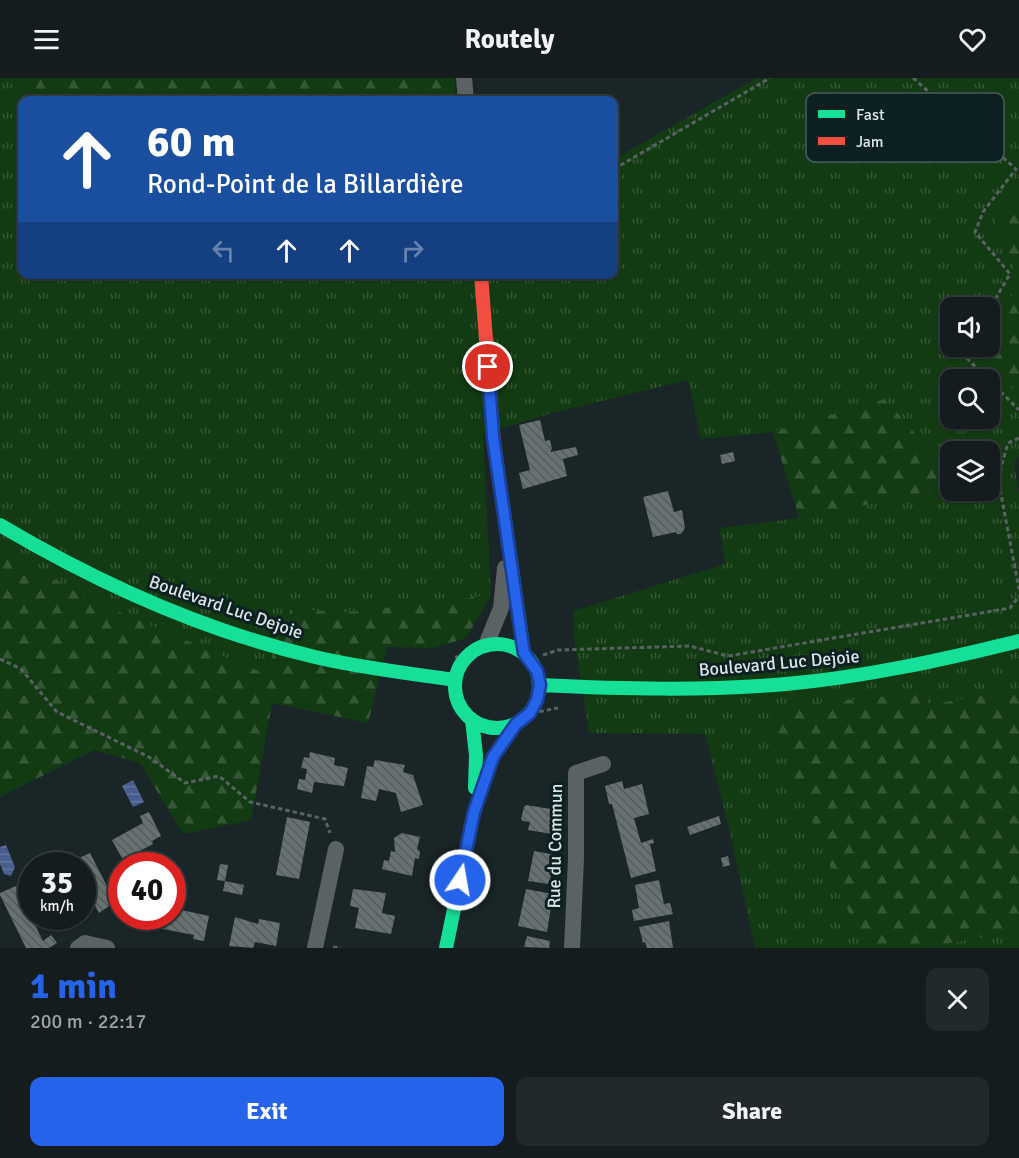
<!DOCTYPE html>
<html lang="en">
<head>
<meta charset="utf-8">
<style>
	body { margin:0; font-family:Signika,sans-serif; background:#21292a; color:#f1f3f6; height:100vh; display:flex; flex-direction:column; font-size:22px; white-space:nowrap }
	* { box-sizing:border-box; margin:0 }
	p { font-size:20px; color:#9da1a4 }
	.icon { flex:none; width:33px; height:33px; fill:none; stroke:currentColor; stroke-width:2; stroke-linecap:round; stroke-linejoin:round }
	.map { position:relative; height:870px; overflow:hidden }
	.sheet { display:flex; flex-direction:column; background:#141c1d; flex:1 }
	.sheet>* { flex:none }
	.hud { position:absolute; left:18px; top:18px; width:600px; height:183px; border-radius:12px; box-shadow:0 2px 4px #0004,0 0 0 2px #333a3b; background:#1a4fa0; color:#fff; overflow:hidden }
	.fabs { position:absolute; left:940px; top:219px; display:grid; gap:12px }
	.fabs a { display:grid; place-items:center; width:60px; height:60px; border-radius:12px; background:#141c1d; box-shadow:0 2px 4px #0004,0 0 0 2px #333a3b; font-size:30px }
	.speed { position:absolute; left:18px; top:774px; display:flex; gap:12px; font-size:30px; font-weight:700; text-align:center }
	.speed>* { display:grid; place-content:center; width:78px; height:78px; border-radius:50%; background:#141c1d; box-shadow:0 2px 4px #0004,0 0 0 2px #333a3b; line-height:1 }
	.speed small { font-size:15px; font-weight:400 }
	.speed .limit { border:9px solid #d22; background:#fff; color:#111 }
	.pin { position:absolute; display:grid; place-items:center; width:51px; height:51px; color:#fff; margin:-26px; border:3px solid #fff; border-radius:50%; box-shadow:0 2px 6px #0007 }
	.me { position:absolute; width:66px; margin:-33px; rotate:12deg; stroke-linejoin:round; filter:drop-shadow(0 0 4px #0008) }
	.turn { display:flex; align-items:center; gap:21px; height:126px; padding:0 30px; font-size:27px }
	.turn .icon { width:78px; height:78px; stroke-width:2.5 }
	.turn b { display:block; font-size:42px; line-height:51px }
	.lanes { display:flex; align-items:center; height:57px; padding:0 30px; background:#0003; justify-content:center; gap:30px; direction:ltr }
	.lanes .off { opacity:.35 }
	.round { display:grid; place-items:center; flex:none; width:63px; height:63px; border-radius:12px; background:#21292a }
	.head { display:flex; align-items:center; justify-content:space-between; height:102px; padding:0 30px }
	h1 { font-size:36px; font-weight:800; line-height:45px; color:#2563eb }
	.action { display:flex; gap:12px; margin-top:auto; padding:12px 30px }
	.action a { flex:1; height:69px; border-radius:12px; background:#2563eb; color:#fff; font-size:24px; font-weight:800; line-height:69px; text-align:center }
	.action a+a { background:#21292a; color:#f1f3f6 }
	header { display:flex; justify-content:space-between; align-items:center; height:78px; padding:0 30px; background:#141c1d; font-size:27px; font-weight:800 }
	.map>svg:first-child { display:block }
	.grass { fill:url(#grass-tufts); fill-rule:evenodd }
	.forest { fill:url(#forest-firs) }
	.water { fill:url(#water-rules) }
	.building { fill:url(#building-back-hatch) }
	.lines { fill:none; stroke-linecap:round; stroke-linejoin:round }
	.path { stroke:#596162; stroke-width:3; stroke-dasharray:4.5 3; stroke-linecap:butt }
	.street { stroke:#5a6263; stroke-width:16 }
	.fast { stroke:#16e098; stroke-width:14 }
	.jam { stroke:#f24e42; stroke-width:14 }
	.route-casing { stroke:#184099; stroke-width:15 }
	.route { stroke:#2563eb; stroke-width:10 }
	.labels { text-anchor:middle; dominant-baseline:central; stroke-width:6; stroke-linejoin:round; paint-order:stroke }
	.street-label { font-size:18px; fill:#d9e5e6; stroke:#0c2022 }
	.key { fill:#0c2022; stroke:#4a5b5d; stroke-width:1.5 }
	.key-label { font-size:16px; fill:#d9e5e6 }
</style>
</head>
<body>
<header><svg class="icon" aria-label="menu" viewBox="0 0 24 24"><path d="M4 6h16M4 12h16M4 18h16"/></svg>Routely<svg class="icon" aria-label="heart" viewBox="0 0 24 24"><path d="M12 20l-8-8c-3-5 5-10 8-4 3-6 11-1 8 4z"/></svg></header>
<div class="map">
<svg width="1019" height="870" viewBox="0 0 1019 870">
	<defs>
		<pattern id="grass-tufts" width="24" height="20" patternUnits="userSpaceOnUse" patternTransform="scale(1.5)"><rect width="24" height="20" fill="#133b13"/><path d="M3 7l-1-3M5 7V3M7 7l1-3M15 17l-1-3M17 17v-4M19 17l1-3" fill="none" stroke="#355735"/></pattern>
		<pattern id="forest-firs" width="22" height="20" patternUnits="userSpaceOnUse" patternTransform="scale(1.5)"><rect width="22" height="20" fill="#133b13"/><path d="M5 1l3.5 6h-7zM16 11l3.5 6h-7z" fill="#355735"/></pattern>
		<pattern id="water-rules" width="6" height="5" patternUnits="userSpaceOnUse" patternTransform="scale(1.5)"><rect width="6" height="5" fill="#495e8f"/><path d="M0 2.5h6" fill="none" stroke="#63759f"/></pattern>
		<pattern id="building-back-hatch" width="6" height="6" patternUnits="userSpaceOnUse" patternTransform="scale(1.5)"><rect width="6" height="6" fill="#687171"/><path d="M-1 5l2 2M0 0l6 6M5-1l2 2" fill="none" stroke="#545b5b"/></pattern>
	</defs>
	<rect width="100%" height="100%" fill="#1a2527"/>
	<path class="grass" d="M 0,0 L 30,0 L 39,22 L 22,22 L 22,196 L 614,196 L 614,81 L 757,0 L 1019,0 L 1019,115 L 995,141 L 1019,201 L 1019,208 L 990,251 L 990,230 L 951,230 L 951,268 L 978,269 L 975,273 L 1019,315 L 1019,378 L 1014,385 L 1019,417 L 1019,610 L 930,627 L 775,629 L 776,654 L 863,870 L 755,870 L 730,754 L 705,656 L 589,655 L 574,561 L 573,533 L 725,486 L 719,450 L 799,440 L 951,410 L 951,412 L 990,412 L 990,374 L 951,374 L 951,397 L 885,322 L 773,354 L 701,361 L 688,302 L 548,336 L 483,356 L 491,517 L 342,535 L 291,530 L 265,597 L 103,527 L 0,473 ZM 951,302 L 990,302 L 990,340 L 951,340 Z
		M 1019,852 L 1019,870 L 925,870 Z"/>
	<path class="forest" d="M 30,0 L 454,0 L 456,22 L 134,22 L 117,18 L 104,22 L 39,22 Z
		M 1019,115 L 1019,201 L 995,141 Z
		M 1019,208 L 1019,315 L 975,273 L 978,269 L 990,268 L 990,251 Z
		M 885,321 L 951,397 L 951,410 L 799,440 L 773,354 Z
		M 0,473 L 103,527 L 265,596 L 291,530 L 342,535 L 491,517 L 466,560 L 433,570 L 387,569 L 368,645 L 272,625 L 251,742 L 183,756 L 140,685 L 94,672 L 0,719 Z
		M 1019,610 L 1019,852 L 925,870 L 863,870 L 776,654 L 775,629 L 922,615 L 930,627 Z"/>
	<path class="water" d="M 133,702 L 144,724 L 133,729 L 122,708 Z
		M 6,767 L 15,789 L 11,798 L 4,796 L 0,786 L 0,769 Z"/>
	<path class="building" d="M 540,342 L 545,363 L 550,362 L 552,371 L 550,374 L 576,369 L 578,377 L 563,381 L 567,398 L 523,411 L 519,395 L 530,392 L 519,347 Z
		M 733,374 L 735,383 L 722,386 L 720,377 Z
		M 668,413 L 674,434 L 682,432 L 685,450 L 681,456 L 677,456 L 676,454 L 653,459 L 643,419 Z
		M 310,674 L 335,680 L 334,687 L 348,690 L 344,708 L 314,704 L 312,715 L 297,711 L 299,701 L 305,702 L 307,691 L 301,690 L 304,679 L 309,680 Z
		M 375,682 L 405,687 L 403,694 L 413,697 L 423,727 L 401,734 L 396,715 L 379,711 L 376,723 L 361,720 L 367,688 L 373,689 Z
		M 622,703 L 624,711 L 642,706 L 649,736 L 634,740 L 641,765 L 653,761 L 654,765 L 650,766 L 656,793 L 631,800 L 612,726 L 609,726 L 605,708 Z
		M 526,727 L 557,732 L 552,756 L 528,752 L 530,744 L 523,743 L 521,741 L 524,729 Z
		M 149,734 L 161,758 L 152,763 L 153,766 L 136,775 L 136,778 L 124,784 L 112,762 L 143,745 L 140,738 Z
		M 719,738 L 721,746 L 690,757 L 687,749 Z
		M 287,739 L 310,744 L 299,801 L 276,797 Z
		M 402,755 L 420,759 L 417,771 L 420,774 L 419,781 L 415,780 L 412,798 L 382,791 L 384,782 L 389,783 L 391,773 L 395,774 L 394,760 Z
		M 534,773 L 555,777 L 549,806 L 528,803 Z
		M 90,775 L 115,824 L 99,835 L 82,804 L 82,788 L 61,788 Z
		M 728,778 L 730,787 L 723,789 L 721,780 Z
		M 220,786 L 228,787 L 225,803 L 217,802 Z
		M 32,801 L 32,821 L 24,825 L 43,863 L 51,857 L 57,865 L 49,870 L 26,870 L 0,817 L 0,815 Z
		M 659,802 L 664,826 L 670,825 L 673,836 L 634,843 L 632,832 L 639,830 L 635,807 Z
		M 225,803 L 244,807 L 242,817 L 223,813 Z
		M 353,811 L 386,815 L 382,835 L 395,838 L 391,856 L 355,850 L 359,830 L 350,828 Z
		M 526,811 L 553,816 L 547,854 L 518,848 Z
		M 172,818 L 180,820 L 177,831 L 209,838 L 204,863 L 193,861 L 194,857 L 158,850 L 160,838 L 172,838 Z
		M 235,839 L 258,846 L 259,841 L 280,845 L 276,868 L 255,864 L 253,870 L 229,868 Z
		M 669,843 L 673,870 L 647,870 L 645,864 L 643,865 L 639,849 Z
		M 527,858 L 550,863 L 549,870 L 524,869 Z"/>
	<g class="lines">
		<path class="path" d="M 913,0 L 1016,91 L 983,134 L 975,154 L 1010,196 L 990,230
			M 614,91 L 770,0
			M 966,268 L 962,275 L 988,302
			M 990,303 L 1019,332
			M 1019,360 L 1008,365 L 1001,389 L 1000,411 L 1019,511
			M 543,577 L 558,572 L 690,568 L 728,578 L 1010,530 L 1019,518
			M 455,579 L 465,579
			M 0,581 L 21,591 L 57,634 L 149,679 L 185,705 L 219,698 L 250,724 L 325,741 L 330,755
			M 532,635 L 558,630
			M 333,869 L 341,870"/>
		<path class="street" d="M 464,0 L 466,22
			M 486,567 L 501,530 L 505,490
			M 78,870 L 85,865 L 107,870
			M 315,870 L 336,771
			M 572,870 L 576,781 L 576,695 L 603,686"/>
		<path class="fast" d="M 494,366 L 524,575
			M 0,447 C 98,505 204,553 315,579 C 361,590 408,595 455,602
			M455 608a42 42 0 1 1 84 0a42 42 0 1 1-84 0Z
			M 540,607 C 622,611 704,613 786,606 C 865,599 942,582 1019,563
			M 472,642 L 476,677 L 475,710
			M 446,870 L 474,734 L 493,679 L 516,646"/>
		<path class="jam" d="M 481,196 L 494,366"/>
	</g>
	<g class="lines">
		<defs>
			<path id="route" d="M 460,802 L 474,734 L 493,679 L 516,646 L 530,635 L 537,622 L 540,607 L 537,593 L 524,575 L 521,556 L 493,359 L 488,289"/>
		</defs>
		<use href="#route" class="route-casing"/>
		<use href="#route" class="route"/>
	</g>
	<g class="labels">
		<g class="street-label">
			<text transform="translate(226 529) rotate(19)">Boulevard Luc Dejoie</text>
			<text transform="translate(779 585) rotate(-5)">Boulevard Luc Dejoie</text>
			<text transform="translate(555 768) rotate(-89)">Rue du Commun</text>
		</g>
	</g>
	<rect x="806" y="15" width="198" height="69" rx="9" class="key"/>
	<rect x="818" y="32" width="27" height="8" fill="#16e098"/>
	<rect x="818" y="59" width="27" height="8" fill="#f24e42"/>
	<g class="key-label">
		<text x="856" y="42">Fast</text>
		<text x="856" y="69">Jam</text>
	</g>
</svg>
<div class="fabs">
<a><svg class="icon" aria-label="sound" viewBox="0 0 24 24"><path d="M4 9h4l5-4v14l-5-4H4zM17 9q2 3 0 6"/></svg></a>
<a><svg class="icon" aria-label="search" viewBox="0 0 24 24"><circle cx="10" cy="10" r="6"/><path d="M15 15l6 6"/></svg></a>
<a><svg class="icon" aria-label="layers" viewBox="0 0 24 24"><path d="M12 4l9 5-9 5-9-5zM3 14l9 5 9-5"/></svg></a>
</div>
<div class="speed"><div>35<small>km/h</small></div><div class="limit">40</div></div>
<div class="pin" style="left:488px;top:289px;background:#d93025"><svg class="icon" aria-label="arrive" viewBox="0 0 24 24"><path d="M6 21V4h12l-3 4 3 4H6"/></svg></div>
<svg class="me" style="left:460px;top:802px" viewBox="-20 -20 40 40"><circle r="17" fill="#2563eb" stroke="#fff" stroke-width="3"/><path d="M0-11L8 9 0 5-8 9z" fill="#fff"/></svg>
<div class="hud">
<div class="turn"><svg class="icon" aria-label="ahead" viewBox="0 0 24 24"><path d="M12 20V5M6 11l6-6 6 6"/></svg><div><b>60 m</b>Rond-Point de la Billardière</div></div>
<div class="lanes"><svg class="icon off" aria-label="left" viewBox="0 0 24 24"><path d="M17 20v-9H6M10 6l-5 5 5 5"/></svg><svg class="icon" aria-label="ahead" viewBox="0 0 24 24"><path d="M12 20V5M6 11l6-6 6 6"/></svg><svg class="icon" aria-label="ahead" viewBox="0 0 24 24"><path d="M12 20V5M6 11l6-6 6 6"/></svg><svg class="icon off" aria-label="right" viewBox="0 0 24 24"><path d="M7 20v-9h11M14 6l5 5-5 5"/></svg></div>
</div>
</div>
<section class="sheet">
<div class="head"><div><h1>1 min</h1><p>200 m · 22:17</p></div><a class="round"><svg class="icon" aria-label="close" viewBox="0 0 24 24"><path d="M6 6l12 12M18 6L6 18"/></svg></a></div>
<div class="action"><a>Exit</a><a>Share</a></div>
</section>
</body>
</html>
